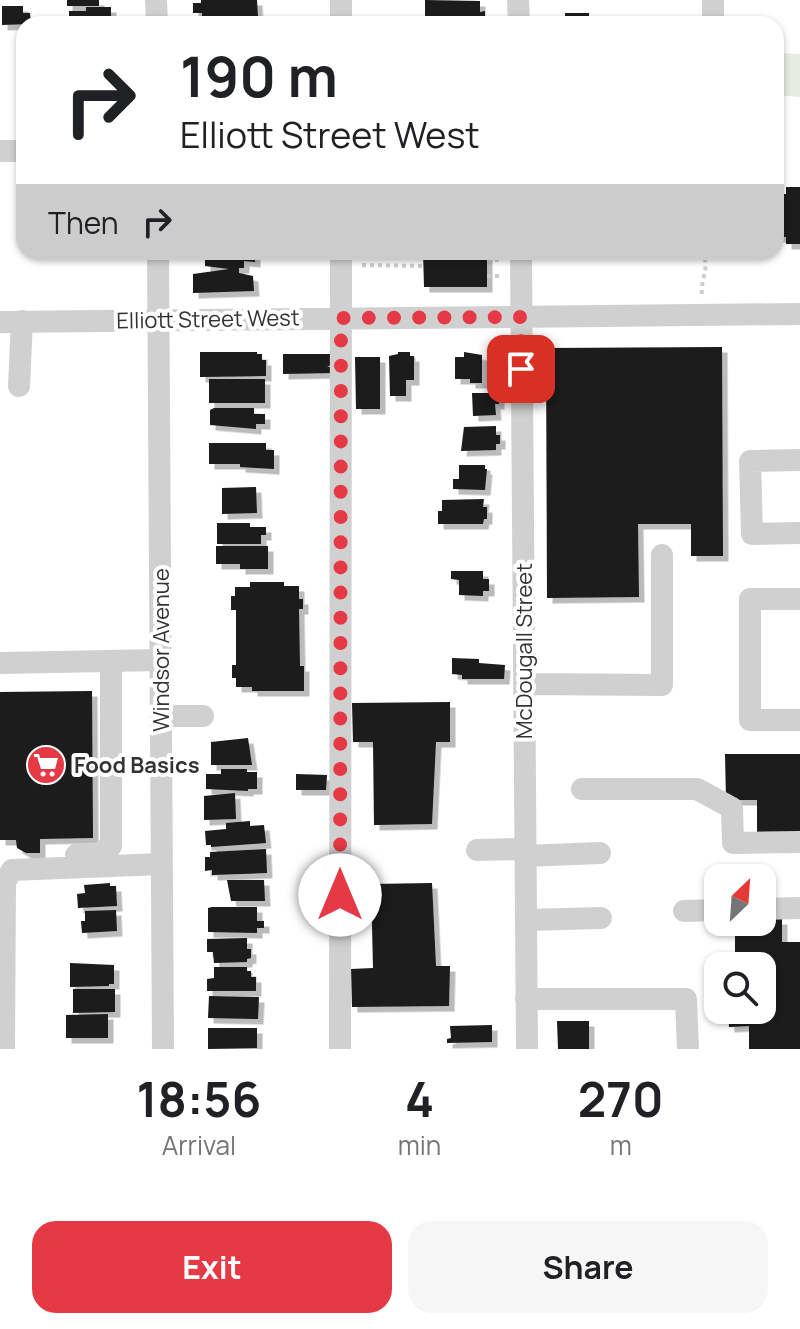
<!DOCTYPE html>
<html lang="en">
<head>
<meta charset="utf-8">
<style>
	body { margin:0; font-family:Manrope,sans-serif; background:#f6f6f6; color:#202124; height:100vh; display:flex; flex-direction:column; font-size:30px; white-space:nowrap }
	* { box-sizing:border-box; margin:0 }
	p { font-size:26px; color:#757577 }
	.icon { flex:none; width:44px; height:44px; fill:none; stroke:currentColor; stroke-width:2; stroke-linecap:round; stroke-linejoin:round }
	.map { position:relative; height:1049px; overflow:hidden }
	.side { display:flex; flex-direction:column; background:#fff; flex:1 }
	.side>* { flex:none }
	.top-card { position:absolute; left:16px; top:16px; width:768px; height:244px; border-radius:24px; box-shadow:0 2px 6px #0004; background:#fff; color:#202124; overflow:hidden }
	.needle { width:52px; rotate:25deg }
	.buttons { position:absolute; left:704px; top:864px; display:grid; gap:16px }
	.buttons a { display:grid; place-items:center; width:72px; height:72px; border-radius:16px; background:#fff; box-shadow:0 2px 6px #0004; font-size:40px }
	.pin { position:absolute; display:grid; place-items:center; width:68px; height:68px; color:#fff; margin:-34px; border-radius:16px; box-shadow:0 4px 12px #0006 }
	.me { position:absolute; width:88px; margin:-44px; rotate:0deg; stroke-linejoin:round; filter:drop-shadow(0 0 6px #0008) }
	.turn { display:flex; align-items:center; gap:28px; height:168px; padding:0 32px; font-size:36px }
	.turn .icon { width:104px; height:104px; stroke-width:2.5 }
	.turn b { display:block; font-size:56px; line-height:68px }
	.then { display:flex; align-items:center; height:76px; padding:0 32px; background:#0003; gap:16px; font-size:30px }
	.eta { display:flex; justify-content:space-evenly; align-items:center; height:136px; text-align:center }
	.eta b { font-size:48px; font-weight:700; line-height:56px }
	.button { display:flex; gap:16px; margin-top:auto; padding:16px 32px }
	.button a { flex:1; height:92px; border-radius:24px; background:#e63946; color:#fff; font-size:32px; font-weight:700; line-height:92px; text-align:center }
	.button a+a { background:#f6f6f6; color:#202124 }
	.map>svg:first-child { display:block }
	.green { fill:#e6ecdf }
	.building { fill:#1a1a1a; filter:url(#shadow) }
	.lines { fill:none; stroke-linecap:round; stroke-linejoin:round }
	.path { stroke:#cdcdcd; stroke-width:4; stroke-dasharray:4 4; stroke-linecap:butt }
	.minor { stroke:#d0d0d0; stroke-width:22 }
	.route { stroke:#e63946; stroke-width:14; stroke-dasharray:0 25.2 }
	.labels { text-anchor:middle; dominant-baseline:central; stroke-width:8; stroke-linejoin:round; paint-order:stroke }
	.street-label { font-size:22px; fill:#333; stroke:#fff }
	.poi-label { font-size:22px; font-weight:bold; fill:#333; stroke:#fff; text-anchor:start }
</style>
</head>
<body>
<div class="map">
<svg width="800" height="1049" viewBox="0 0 800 1049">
	<defs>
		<filter id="shadow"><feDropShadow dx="5.5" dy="5.5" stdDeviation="0" flood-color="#0004"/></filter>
	</defs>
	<rect width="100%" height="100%" fill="#fff"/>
	<path class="green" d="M 776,53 L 800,54 L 800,97 L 776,95 Z"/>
	<path class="building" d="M 67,0 L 99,0 L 99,6 L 67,6 Z
		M 201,0 L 257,0 L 258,17 L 202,19 L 202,13 L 193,13 L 193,3 L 201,3 Z
		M 425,0 L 480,1 L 480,12 L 485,11 L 485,24 L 425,24 Z
		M 2,6 L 23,6 L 23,13 L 30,13 L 31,24 L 2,25 Z
		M 86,7 L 111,7 L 111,24 L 69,24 L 69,11 L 86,11 Z
		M 565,13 L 589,13 L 589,24 L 562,24 L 562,17 L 565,17 Z
		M 786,187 L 800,187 L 800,244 L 786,244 L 786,237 L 776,237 L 776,194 L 786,194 Z
		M 205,252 L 255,252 L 255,262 L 244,261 L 244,268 L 239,268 L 239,273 L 253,276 L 254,291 L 193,293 L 193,274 L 229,269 L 205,266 Z
		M 423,252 L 487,252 L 487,287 L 424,287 Z
		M 722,347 L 723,556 L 691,556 L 691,524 L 638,524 L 639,597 L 547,598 L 546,348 Z
		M 200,352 L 257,352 L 257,354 L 262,354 L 262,360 L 266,360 L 266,376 L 200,377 Z
		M 398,352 L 410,352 L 410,356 L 414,356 L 414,380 L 406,380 L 406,396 L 390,396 L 389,356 L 398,354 Z
		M 464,352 L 482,355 L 482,383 L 470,383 L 470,379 L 455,379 L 455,357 L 464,357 Z
		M 283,354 L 331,354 L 331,365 L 327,367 L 333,367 L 333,373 L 283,374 Z
		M 355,357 L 380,357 L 380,409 L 356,409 Z
		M 209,379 L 265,379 L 265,403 L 209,403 Z
		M 472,393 L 495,393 L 495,396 L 499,396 L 499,404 L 495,404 L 496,415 L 473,416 Z
		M 214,408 L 254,408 L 254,414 L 265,414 L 265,424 L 256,424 L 256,429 L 210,425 L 210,410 Z
		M 496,426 L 496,435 L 500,435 L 500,444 L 496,444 L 496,450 L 461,451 L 464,427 Z
		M 209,443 L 266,443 L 266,450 L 274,450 L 274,469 L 240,467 L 240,464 L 209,464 Z
		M 459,465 L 485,465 L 485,469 L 487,469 L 485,490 L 453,489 L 453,479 L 459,479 Z
		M 256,487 L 257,513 L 222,514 L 222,488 Z
		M 484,499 L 483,507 L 487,507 L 487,519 L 484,519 L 483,524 L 438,524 L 438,511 L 442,511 L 442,500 Z
		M 217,523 L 250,523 L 250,527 L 266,527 L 266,535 L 261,535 L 261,544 L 217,544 Z
		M 216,546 L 268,546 L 268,569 L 240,569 L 240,564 L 216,564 Z
		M 451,571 L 483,571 L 483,579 L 489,579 L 489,591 L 483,591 L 483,596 L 459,595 L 459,580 L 451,579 Z
		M 250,582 L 284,582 L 284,586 L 299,586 L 299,599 L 303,599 L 303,609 L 299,609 L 300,666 L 304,666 L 304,691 L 252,691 L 252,687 L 236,687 L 236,678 L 232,678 L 232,665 L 236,665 L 236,610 L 231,610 L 231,596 L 235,596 L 235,587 L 250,587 Z
		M 452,658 L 479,659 L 479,663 L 505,665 L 504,679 L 462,679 L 462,675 L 452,674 Z
		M 92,691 L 93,838 L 40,839 L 40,853 L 26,853 L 17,848 L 16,840 L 0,840 L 0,692 Z
		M 450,702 L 450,742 L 436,742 L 432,824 L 374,825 L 373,742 L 353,742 L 352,703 Z
		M 248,738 L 252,765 L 211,765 L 211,742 Z
		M 725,754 L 800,754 L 800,833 L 757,833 L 757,800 L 726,800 Z
		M 221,769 L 247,769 L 247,772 L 257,772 L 257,789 L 248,789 L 248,791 L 206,789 L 206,774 L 221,774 Z
		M 296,774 L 327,775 L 326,790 L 296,790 Z
		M 235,793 L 236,819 L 204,820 L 204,796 Z
		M 250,821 L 250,826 L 264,825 L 266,843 L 211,847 L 211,845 L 206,845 L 205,831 L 226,829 L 226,823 Z
		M 266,849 L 267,873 L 212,875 L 212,870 L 205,871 L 205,857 L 210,857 L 210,852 Z
		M 227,880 L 264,880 L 265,901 L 231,901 Z
		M 110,883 L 110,886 L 116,886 L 117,906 L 78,908 L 77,894 L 85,893 L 84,885 Z
		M 432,883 L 436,966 L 450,966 L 449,1006 L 352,1007 L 351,969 L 373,968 L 371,884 Z
		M 212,907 L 257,907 L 257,921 L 264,921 L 264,928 L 257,928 L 257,933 L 208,932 L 208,908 Z
		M 116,910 L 117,931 L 82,933 L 81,921 L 85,921 L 85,911 Z
		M 762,919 L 782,919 L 782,942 L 800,942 L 800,1049 L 749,1049 L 749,1026 L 729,1027 L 728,1010 L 762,1010 L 762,966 L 735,966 L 735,922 L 762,922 Z
		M 247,938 L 247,949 L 251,949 L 251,958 L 247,959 L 247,962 L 214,963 L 213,952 L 207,952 L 207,939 Z
		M 70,963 L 114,965 L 114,984 L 109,984 L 109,986 L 70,987 Z
		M 214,967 L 247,967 L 247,971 L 251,971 L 251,977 L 256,977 L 256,991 L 207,991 L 207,979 L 214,978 Z
		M 73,989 L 115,989 L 115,1012 L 73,1013 Z
		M 209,996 L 259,997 L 258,1019 L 208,1018 Z
		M 108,1014 L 108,1038 L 66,1038 L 66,1015 Z
		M 557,1021 L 589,1021 L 589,1049 L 558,1049 Z
		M 492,1025 L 492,1042 L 447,1043 L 447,1039 L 451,1038 L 450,1026 Z
		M 208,1028 L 257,1028 L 257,1048 L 208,1049 Z"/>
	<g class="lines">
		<path class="path" d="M 487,260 L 501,260
			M 362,265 L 423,266
			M 487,276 L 501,276
			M 702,294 C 700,279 711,267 702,252"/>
		<path class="minor" d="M 156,0 L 157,24
			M 341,0 L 341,24
			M 518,0 L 519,24
			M 713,0 L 713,24
			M 0,151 L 24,151
			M 158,252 L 163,1049
			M 521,252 L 527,1049
			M 0,322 L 800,314
			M 19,386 L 22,321
			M 800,460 L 750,461 L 752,534 L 800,533
			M 800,599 L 750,599 L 750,720 L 800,720
			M 0,663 L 161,660
			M 524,684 L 662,685 L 662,555
			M 161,716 L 203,716
			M 582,789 L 697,789 L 732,808 L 733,843 L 800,842
			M 477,850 L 525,849
			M 76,855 L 96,855 L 111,846 L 111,661
			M 525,856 L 600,853
			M 762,909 L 800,908
			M 684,911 L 718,910
			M 526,920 L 601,918
			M 526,999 L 686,999 L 688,1049
			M 4,1049 L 5,882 L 12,870 L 162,864
			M 340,1049 L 341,252"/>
	</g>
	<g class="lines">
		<path class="route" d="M 340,895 L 341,318 L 521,317 L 521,369"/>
	</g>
	<defs>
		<symbol id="supermarket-disc" viewBox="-11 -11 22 22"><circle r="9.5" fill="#e63946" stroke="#fff"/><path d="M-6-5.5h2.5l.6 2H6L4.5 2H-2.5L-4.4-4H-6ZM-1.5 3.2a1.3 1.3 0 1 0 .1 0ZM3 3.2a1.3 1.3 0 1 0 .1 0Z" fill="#fff"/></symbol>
	</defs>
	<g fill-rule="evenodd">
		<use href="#supermarket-disc" x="24" y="743" width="44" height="44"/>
	</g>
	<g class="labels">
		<g class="street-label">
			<text transform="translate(208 319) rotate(-1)">Elliott Street West</text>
			<text transform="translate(161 650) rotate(-90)">Windsor Avenue</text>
			<text transform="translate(524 651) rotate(-90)">McDougall Street</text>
		</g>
		<g class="poi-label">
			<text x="74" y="765">Food Basics</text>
		</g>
	</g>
</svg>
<div class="buttons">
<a><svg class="needle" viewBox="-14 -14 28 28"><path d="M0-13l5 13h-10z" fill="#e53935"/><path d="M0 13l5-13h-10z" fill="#757577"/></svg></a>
<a><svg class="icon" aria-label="search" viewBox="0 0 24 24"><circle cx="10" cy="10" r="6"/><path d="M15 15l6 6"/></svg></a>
</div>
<div class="pin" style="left:521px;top:369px;background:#d93025"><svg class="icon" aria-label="arrive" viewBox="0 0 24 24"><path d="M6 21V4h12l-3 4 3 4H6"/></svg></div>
<svg class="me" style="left:340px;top:895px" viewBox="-20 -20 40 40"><circle r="19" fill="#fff"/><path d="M0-13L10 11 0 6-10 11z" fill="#e63946"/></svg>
<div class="top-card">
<div class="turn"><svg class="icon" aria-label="right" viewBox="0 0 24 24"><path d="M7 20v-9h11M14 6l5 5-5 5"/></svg><div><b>190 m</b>Elliott Street West</div></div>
<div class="then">Then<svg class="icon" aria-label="right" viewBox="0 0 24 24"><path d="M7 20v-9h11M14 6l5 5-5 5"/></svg></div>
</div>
</div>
<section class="side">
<div class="eta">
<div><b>18:56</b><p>Arrival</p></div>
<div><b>4</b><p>min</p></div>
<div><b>270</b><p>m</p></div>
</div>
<div class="button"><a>Exit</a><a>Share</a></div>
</section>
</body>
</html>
